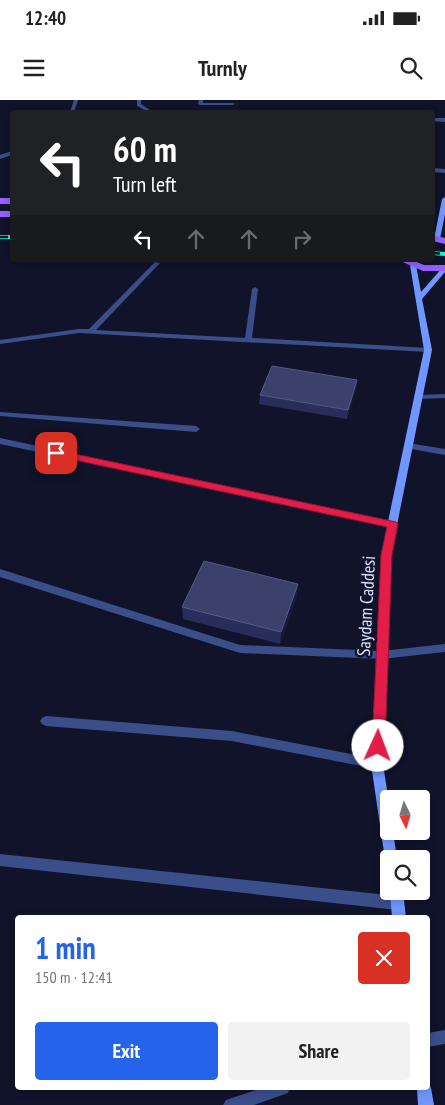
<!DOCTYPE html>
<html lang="en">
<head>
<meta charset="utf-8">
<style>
	body { margin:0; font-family:"PT Sans Narrow",sans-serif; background:#f2f2f2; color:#222; height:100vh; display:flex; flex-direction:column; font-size:19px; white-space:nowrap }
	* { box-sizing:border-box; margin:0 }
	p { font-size:16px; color:#767676 }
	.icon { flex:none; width:28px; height:28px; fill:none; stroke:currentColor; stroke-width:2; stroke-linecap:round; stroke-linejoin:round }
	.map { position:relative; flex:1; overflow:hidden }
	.panel { position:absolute; left:15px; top:815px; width:415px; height:175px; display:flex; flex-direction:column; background:#fff; border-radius:5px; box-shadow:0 2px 8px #0003 }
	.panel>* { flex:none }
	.top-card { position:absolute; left:10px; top:10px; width:425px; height:152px; border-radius:5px; box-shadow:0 2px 8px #0003; background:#202124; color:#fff; overflow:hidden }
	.needle { width:32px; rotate:175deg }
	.controls { position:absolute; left:380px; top:690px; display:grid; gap:10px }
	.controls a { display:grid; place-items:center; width:50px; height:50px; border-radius:5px; background:#fff; box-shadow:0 2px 8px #0003; font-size:25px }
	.pin { position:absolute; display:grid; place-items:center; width:42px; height:42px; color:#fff; margin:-21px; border-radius:10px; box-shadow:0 2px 8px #0006 }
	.me { position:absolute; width:55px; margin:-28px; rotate:2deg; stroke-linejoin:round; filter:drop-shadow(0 0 4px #0008) }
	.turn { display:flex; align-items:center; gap:18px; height:105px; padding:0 20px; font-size:22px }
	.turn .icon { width:65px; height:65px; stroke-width:2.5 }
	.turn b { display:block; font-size:35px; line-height:42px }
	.lanes { display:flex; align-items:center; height:48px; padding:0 20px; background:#0003; justify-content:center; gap:25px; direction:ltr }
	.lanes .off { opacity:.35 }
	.round { display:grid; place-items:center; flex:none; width:52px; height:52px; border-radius:5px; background:#f2f2f2 }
	.overview { display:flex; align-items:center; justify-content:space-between; height:85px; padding:0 20px }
	h1 { font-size:30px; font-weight:600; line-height:38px; color:#2563eb }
	.action { display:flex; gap:10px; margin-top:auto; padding:10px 20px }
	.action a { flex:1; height:58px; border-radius:5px; background:#2563eb; color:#fff; font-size:20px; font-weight:600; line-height:58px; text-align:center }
	.action a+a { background:#f2f2f2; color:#222 }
	.status { display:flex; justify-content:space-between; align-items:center; height:35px; padding:0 25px; background:#fff; direction:ltr }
	.status svg { height:14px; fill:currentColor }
	header { display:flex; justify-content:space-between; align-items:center; height:65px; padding:0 20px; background:#fff; font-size:22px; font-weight:600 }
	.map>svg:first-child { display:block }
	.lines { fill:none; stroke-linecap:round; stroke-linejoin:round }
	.street { fill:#3a4e8a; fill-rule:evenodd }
	.secondary { fill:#7097ff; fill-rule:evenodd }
	.primary { fill:#9560ff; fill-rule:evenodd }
	.rail-casing { stroke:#05ffce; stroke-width:4 }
	.rail { stroke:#10132a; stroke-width:2.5; stroke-dasharray:8; stroke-linecap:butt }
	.wall { fill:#282d59 }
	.shaded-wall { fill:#171b3e }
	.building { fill:#3b416a; stroke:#545a82 }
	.route { fill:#e11d48; stroke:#92132f }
	.labels { text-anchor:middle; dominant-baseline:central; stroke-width:5; stroke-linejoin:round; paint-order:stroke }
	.street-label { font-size:18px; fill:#d9e0ff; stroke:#10132a }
</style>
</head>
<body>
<div class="status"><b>12:40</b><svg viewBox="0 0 49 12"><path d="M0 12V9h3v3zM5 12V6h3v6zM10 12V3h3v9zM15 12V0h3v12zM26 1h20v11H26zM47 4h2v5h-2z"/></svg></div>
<header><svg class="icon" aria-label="menu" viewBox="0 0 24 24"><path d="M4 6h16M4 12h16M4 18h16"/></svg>Turnly<svg class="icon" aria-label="search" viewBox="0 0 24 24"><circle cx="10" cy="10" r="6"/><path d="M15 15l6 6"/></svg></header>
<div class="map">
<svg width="445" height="1005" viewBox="0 0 445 1005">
	<rect width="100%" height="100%" fill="#10132a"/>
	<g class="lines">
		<path class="street" d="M 74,0 L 78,0 L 74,12 L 70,12 Z
			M 137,0 L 141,0 L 141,4 L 153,12 L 148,12 L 137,6 Z
			M 199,0 L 203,0 L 203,3 L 233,3 L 235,4 L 233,5 L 200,5 L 198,4 Z
			M 432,18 L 445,18 L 445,22 L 432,21 Z
			M 12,51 L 12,55 L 0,59 L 0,55 Z
			M 432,68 L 445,69 L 445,73 L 432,72 Z
			M 155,162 L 160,163 L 96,230 L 245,238 L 252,189 L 255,187 L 258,189 L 252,238 L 428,248 L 432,250 L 428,252 L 79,233 L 0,244 L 0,240 L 79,229 L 89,229 Z
			M 445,294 L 445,298 L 418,299 L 414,297 L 418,295 Z
			M 0,312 L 196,326 L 200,329 L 196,332 L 0,316 Z
			M 0,338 L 392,421 L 397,424 L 392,427 L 0,344 Z
			M 408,343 L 445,349 L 445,355 L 405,348 L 405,344 Z
			M 0,469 L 240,545 L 382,551 L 445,544 L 445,552 L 382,559 L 240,553 L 0,477 Z
			M 46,616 L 232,631 L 377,659 L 381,660 L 383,664 L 381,668 L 377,669 L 232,641 L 46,626 L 42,624 L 40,621 L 42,618 Z
			M 0,754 L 397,796 L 402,798 L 404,803 L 402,808 L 397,810 L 0,766 Z
			M 445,930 L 445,944 L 428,947 L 428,933 Z
			M 262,988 L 290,988 L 288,993 L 254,1005 L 223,1005 L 226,1000 Z"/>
		<path class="secondary" d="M 445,97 L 445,114 L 440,139 L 437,141 L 434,139 L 442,99 Z
			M 413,163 L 416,165 L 421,192 L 443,167 L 445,166 L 445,172 L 422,199 L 432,250 L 391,455 L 383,664 L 389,703 L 389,731 L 393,731 L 397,759 L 389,759 L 389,764 L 385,759 L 371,664 L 381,455 L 424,250 L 410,165 Z
			M 390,791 L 403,791 L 406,818 L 392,818 Z
			M 428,982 L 431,988 L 434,1005 L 418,1005 L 417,988 L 428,988 Z"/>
		<path class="primary" d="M 0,98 L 12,98 L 12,104 L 0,104 Z
			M 0,111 L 12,111 L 12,117 L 0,117 Z
			M 432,135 L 445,138 L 445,144 L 432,141 Z
			M 398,160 L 412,160 L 424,165 L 445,165 L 445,171 L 423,171 Z"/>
		<defs>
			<path id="rail" d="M 0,137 L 12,137
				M 432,153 L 445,154"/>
		</defs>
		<use href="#rail" class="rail-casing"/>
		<use href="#rail" class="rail"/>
	</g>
	<path class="wall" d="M 357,280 L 356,289 L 347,319 L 259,304 L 260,295 Z
		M 297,496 L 280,544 L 183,519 L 182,507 Z"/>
	<path class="shaded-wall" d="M 357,280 L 356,289 L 347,319 L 348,310 Z
		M 298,484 L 297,496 L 280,544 L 281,532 Z"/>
	<path class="building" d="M 272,266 L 357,280 L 348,310 L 260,295 Z
		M 204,461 L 298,484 L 281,532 L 182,507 Z"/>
	<path class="route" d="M 53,350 L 56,350 L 396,422 L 398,424 L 392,455 L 385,646 L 383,650 L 378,652 L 374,650 L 372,646 L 381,455 L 387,427 L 56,356 L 53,355 Z"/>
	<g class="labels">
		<g class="street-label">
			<text transform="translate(366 506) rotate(-87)">Saydam Caddesi</text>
		</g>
	</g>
</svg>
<div class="controls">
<a><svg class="needle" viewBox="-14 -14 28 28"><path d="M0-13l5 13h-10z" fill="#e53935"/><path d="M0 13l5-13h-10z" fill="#767676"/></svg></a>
<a><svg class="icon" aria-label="search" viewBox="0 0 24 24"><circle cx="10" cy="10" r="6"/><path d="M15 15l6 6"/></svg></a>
</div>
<div class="pin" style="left:56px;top:353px;background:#d93025"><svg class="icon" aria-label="arrive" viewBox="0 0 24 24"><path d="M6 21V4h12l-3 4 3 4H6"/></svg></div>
<svg class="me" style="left:378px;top:646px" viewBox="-20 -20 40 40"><circle r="19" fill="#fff"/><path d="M0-13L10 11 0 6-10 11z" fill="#e11d48"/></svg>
<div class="top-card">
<div class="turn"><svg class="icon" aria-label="left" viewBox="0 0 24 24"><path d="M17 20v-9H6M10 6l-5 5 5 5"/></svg><div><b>60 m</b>Turn left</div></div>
<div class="lanes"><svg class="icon" aria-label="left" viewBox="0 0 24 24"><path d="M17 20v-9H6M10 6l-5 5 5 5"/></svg><svg class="icon off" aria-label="ahead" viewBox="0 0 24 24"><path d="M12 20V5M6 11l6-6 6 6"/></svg><svg class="icon off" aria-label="ahead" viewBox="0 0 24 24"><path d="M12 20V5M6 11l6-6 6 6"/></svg><svg class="icon off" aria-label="right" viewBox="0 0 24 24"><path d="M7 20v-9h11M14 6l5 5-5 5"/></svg></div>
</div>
<section class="panel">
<div class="overview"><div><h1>1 min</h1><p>150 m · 12:41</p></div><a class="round" style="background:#d93025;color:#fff"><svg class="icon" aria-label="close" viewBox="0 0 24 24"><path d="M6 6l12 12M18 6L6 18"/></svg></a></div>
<div class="action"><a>Exit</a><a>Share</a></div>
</section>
</div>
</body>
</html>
